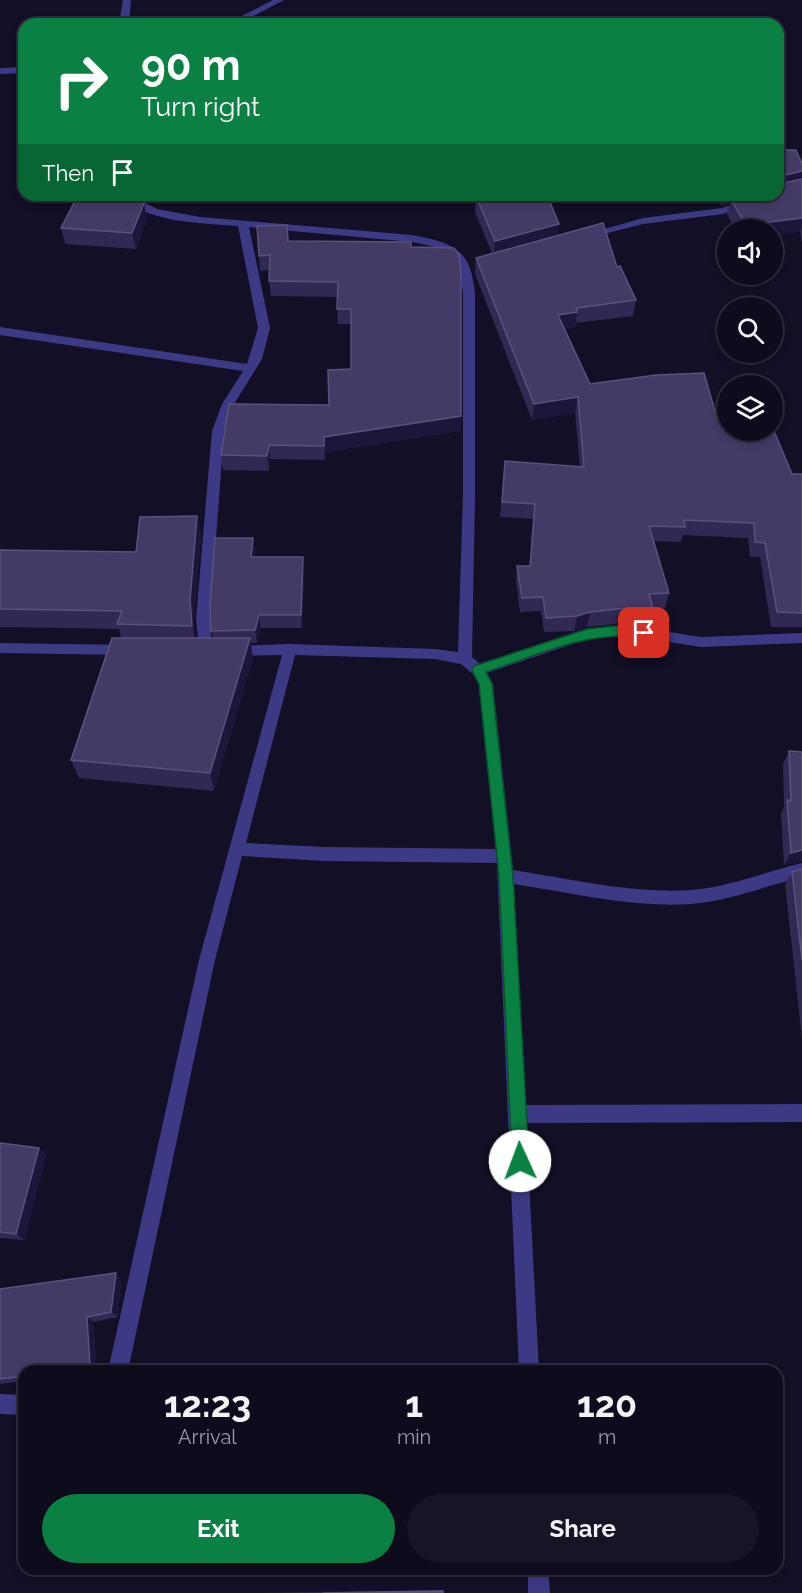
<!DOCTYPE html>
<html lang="en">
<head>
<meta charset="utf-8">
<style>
	body { margin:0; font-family:Raleway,sans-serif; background:#171425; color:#f1f3f6; height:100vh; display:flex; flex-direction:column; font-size:22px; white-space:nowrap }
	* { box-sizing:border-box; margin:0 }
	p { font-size:20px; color:#9b9ba3 }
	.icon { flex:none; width:33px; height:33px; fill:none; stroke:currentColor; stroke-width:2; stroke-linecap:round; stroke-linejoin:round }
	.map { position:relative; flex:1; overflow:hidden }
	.panel { position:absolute; left:18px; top:1365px; width:765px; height:210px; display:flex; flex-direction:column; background:#0e0b1c; border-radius:18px; box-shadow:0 3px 9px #0003,0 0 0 2px #2e2b3b }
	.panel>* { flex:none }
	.guide { position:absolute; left:18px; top:18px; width:766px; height:183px; border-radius:18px; box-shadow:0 3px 9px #0003,0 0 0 2px #2e2b3b; background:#0b8043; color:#fff; overflow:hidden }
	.controls { position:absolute; left:717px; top:219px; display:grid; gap:12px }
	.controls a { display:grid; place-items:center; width:66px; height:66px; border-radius:50%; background:#0e0b1c; box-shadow:0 3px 9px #0003,0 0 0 2px #2e2b3b; font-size:30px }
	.pin { position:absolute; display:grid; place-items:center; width:51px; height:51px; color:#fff; margin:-26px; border-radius:12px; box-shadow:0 3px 9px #0006 }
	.me { position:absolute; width:66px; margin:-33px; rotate:358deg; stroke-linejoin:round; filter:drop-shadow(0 0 4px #0008) }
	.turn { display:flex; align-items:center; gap:21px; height:126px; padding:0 24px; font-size:27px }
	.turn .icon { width:78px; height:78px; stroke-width:2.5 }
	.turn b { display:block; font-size:42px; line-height:51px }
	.then { display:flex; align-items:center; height:57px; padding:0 24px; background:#0003; gap:12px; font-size:22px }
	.eta { display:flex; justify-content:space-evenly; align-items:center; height:102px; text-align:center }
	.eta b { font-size:36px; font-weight:700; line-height:42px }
	.action { display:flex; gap:12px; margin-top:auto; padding:12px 24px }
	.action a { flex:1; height:69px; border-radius:36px; background:#0b8043; color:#fff; font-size:24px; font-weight:700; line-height:69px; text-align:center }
	.action a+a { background:#171425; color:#f1f3f6 }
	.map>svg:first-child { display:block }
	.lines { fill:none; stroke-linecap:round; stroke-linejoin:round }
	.street { fill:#3d3a85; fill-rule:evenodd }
	.wall { fill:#312854 }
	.shaded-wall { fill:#1d163a }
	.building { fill:#433a66; stroke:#5a527e; stroke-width:1.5 }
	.route { fill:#0b8043; stroke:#07532c; stroke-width:1.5 }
</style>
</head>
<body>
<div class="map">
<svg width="802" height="1593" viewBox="0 0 802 1593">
	<rect width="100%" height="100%" fill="#130f26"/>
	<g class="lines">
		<path class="street" d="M 123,0 L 131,0 L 129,24 L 119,24 Z
			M 273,0 L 284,0 L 238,24 L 226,24 Z
			M 24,67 L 24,73 L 0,74 L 0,68 Z
			M 117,195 L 130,195 L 157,209 L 200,217 L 412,235 C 454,243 471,249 475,294 L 475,493 L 472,657 L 480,664 L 587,629 L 624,625 L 701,637 L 802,633 L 802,643 L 701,647 L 624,635 L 587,639 L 487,673 L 493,684 L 513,870 C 571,879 632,894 691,890 C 729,887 765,872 802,863 L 802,877 C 765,886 729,901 691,904 C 632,908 572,893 514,884 L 525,1105 L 802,1104 L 802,1122 L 526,1123 L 539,1371 L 519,1371 L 497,863 L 324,861 L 242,856 L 215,960 L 128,1371 L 108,1371 L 199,960 L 282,655 L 231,656 L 224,651 L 231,646 L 290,644 L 435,649 L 458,652 L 463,493 L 463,294 C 460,255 450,249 412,242 L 249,227 L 270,328 L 262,359 L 234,404 L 224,431 L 210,619 L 212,652 L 205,657 L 200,656 L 196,619 L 212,431 L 222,404 L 243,371 L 0,335 L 0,327 L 247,364 L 258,328 L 238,226 C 200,223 147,223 117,195 ZM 295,655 L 435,659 L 461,664 L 473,674 L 479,684 L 496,849 L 324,847 L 246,843 Z
			M 762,195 L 777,195 L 723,214 L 643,224 L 588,238 L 583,235 L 643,218 L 722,208 Z
			M 0,643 L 126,645 L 133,650 L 126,655 L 0,653 Z
			M 0,1394 L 24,1395 L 24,1415 L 0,1414 Z
			M 528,1569 L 548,1569 L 550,1593 L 528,1593 Z"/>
	</g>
	<path class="wall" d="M 778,150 L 802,164 L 802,244 L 800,232 L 772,230 L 736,230 L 727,215 L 730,203 L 722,206 L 715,195 L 778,195 Z
		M 482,195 L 547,195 L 557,236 L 617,267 L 636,300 L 633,316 L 576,323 L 575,327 L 565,329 L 590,384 L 717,418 L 792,474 L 802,474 L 802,627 L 771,627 L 760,557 L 750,557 L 748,538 L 683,535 L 681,542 L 654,541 L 669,593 L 665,608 L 653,608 L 649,624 L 624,623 L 587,627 L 574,631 L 544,632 L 541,611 L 520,612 L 516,581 L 517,566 L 530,566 L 533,519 L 500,517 L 505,461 L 580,467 L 575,413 L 532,420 L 475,274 L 476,258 L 492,253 L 475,212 L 476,196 Z
		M 147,218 L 136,249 L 65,244 L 61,228 Z
		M 288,241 L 411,247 L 461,416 L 460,431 L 325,452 L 325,460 L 270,459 L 269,471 L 223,470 L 221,455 L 329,405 L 351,369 L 351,324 L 338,324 L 337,297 L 271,296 L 269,281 L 270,270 L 260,271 L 259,256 Z
		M 197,516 L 201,535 L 194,619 L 195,638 L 213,638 L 211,631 L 253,538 L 255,551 L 254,557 L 304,571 L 302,628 L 261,628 L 257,643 L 250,643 L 253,658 L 214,791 L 79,778 L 71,760 L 121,638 L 119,629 L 0,627 L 0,550 L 136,552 Z
		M 789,751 L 802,752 L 802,861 L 784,865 L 781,813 L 784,807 L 783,764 Z
		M 802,869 L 802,1039 L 785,884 L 792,872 Z
		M 0,1143 L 39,1148 L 46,1156 L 24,1240 L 0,1238 Z
		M 121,1279 L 118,1317 L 93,1322 L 97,1370 L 24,1371 L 24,1381 L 0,1384 L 0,1289 Z
		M 442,1590 L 443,1591 L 443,1593 L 258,1593 Z"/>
	<path class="shaded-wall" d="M 802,171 L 802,180 L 778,188 L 778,183 L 781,176 Z
		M 724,195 L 755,195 L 731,200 L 730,203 L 722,206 Z
		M 144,203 L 147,218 L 136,249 L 132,233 Z
		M 802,218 L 802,227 L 800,232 L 772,236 L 772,230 L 745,230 L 746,225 Z
		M 559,224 L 557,240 L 494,257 L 495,241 Z
		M 577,312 L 575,327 L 556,331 L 558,315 Z
		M 578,397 L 575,413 L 532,420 L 534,404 Z
		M 461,416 L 460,431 L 325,452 L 325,460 L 324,437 Z
		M 269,445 L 270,459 L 269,471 L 267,456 Z
		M 197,516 L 201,535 L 194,619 L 196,644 L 192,626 L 190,600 Z
		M 253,538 L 255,551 L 253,571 L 251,557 Z
		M 303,557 L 304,571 L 302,628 L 301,615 Z
		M 590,612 L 587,627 L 574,631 L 577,616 Z
		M 259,615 L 261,628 L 257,643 L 255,630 Z
		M 250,638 L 253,658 L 214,791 L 210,773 Z
		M 802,850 L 801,861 L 784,865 L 791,853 Z
		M 39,1148 L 46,1156 L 24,1240 L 16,1234 Z
		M 116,1273 L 121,1279 L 118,1317 L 111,1312 Z
		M 87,1317 L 93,1322 L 97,1370 L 90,1366 Z
		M 30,1367 L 38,1371 L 30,1371 Z"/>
	<path class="building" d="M 778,150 L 796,150 L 802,164 L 802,171 L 781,176 L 778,181 Z
		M 802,179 L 802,218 L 746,225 L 731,200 L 746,195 L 778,195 L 778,184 Z
		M 487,195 L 547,195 L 559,224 L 495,241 L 476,196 Z
		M 77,197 L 144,203 L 132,233 L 61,228 Z
		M 603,223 L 617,267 L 620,266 L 636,300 L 577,308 L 577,312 L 558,315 L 590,384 L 656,375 L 704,373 L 717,418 L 728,417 L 728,430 L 772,430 L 772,426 L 792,474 L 802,474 L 802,613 L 777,612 L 765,543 L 755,542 L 754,523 L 684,520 L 685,527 L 649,526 L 669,593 L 649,594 L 653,609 L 627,608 L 590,612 L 577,616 L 546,618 L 543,597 L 522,598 L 517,566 L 530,566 L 535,504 L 502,502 L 505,461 L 584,467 L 578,397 L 534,404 L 476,258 Z
		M 287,225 L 288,241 L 411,242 L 411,247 L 454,248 L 459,255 L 461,274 L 461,416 L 324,437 L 324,446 L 269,445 L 267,456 L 221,455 L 229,404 L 329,405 L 328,370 L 351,369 L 351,309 L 337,309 L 338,282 L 269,281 L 270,255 L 259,256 L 257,226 Z
		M 197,516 L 190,600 L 192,626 L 117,624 L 122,611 L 0,609 L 0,550 L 136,552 L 140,517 Z
		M 215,538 L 253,538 L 251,557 L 303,557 L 301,615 L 259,615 L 255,630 L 211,631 L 210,606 Z
		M 112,638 L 250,638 L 210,773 L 71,760 Z
		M 789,751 L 802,752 L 802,850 L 791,853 L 787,800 L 791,801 Z
		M 802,869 L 802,960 L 792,872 Z
		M 0,1143 L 39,1148 L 16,1234 L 0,1232 Z
		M 116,1273 L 111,1312 L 87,1317 L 90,1366 L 30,1367 L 30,1371 L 24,1371 L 24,1376 L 0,1379 L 0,1289 Z
		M 443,1591 L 443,1593 L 323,1593 Z"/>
	<path class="route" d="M 624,625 L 644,628 L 650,633 L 644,638 C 590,629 536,656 486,672 L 492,684 L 513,876 L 529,1161 L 526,1166 L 520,1169 L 515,1166 L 512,1161 L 499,876 L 479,684 L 472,670 L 474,666 L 587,629 Z"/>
</svg>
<div class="controls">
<a><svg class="icon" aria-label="sound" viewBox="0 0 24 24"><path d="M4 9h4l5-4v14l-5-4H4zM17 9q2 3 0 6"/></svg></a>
<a><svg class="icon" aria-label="search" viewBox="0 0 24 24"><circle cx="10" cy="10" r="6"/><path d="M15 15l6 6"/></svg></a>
<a><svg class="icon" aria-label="layers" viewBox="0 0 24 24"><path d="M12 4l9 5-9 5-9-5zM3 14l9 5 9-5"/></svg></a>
</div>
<div class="pin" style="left:644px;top:633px;background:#d93025"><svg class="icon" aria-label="arrive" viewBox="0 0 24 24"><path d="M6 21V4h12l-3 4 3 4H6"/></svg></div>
<svg class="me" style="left:520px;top:1161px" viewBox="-20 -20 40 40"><circle r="19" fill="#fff"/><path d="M0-13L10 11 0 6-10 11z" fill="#0b8043"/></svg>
<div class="guide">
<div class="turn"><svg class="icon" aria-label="right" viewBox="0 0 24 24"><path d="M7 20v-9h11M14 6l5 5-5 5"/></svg><div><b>90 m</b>Turn right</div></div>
<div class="then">Then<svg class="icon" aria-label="arrive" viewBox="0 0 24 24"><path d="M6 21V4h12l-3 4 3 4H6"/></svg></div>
</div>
<section class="panel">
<div class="eta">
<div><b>12:23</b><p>Arrival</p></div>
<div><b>1</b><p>min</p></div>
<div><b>120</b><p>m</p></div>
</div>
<div class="action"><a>Exit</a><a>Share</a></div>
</section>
</div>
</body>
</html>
